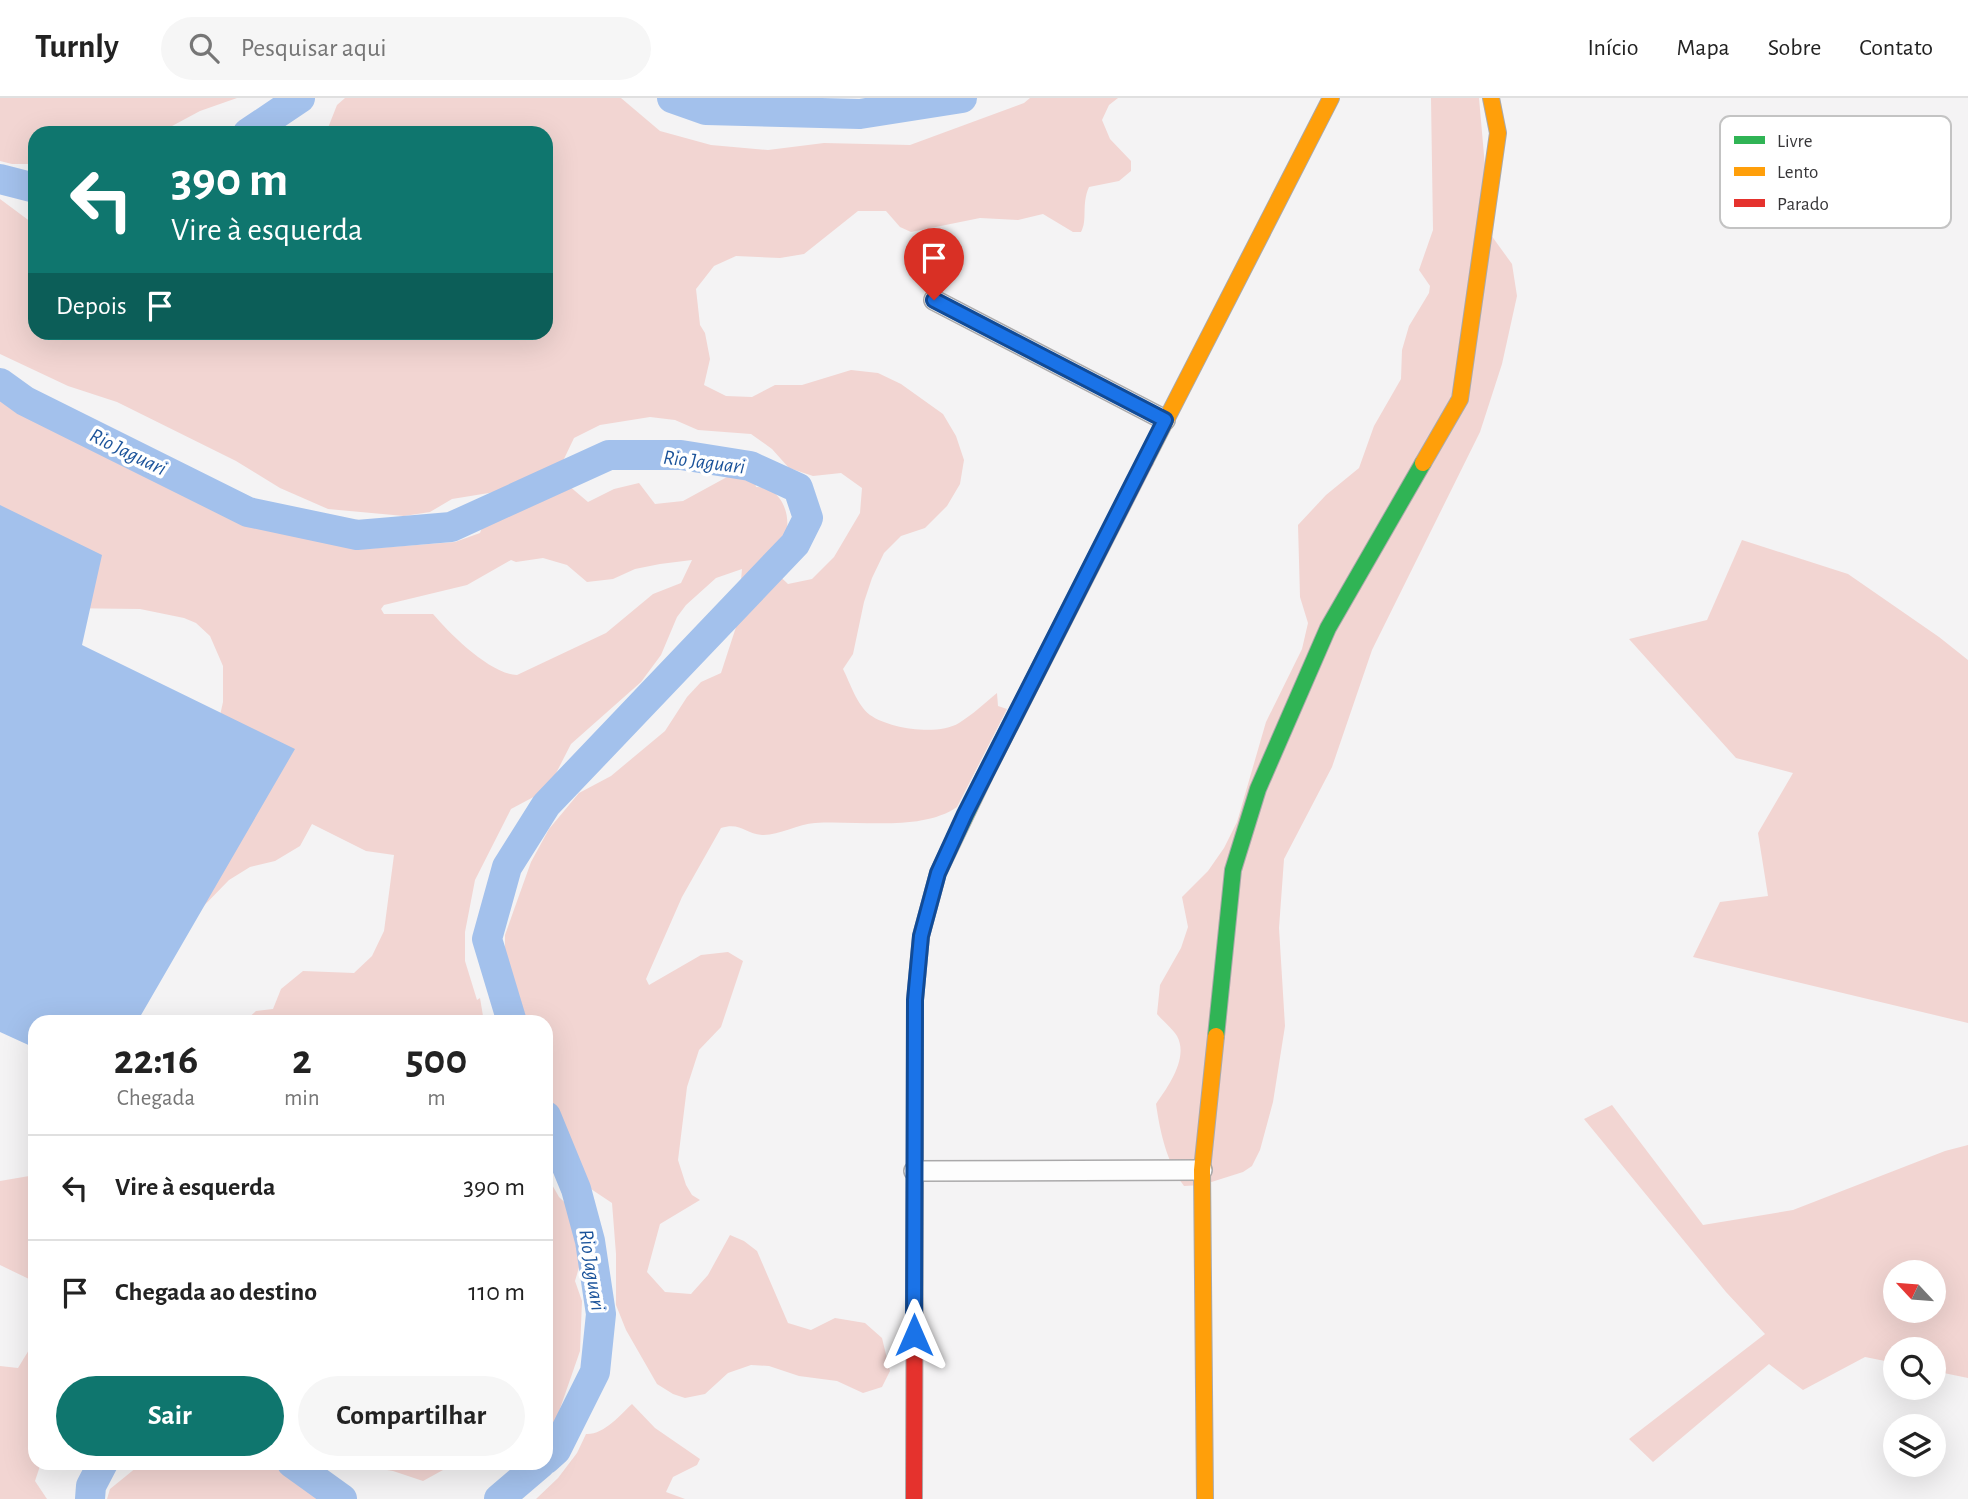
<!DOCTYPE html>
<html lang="pt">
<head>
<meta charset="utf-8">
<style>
	body { margin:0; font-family:"Alegreya Sans",sans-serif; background:#f6f6f6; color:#222; height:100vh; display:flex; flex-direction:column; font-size:26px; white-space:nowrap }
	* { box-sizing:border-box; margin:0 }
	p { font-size:23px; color:#767676 }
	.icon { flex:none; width:38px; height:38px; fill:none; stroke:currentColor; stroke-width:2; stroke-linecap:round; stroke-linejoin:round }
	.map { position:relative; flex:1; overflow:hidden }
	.panel { position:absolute; left:28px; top:917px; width:525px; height:455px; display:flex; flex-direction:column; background:#fff; border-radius:21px; box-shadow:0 7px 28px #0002 }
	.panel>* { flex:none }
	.banner { position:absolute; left:28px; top:28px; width:525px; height:214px; border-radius:21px; box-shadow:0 7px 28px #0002; background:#0f766e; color:#fff; overflow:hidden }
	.needle { width:46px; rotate:296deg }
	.controls { position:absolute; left:1883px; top:1162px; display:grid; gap:14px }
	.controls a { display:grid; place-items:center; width:63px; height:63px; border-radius:50%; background:#fff; box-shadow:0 7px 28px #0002; font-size:35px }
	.pin { position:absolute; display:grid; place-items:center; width:60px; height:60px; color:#fff; margin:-72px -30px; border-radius:50% 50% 50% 0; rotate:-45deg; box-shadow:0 0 7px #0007 }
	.pin .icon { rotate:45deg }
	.me { position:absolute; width:77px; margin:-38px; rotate:0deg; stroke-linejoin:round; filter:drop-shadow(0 0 5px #0008) }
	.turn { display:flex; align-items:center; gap:24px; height:147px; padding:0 28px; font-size:32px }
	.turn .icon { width:91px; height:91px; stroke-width:2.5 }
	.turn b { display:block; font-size:49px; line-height:60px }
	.then { display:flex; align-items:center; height:66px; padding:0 28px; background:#0003; gap:14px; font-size:26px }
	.eta { display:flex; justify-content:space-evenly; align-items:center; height:119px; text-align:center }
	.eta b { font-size:42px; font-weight:700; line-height:49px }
	.cta { display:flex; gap:14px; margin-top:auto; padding:14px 28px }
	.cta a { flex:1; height:80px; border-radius:42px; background:#0f766e; color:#fff; font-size:28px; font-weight:700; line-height:80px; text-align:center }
	.cta a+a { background:#f6f6f6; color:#222 }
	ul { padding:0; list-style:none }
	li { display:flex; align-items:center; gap:21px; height:105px; padding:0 28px; border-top:2px solid #e0e0e0 }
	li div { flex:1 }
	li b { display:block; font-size:26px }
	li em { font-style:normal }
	header { display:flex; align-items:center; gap:42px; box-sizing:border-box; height:98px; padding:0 35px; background:#fff; border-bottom:2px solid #e0e0e0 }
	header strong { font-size:33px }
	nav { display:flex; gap:38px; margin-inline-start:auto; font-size:24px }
	.search { width:490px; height:63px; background:#f6f6f6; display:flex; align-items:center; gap:18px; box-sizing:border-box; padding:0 24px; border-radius:38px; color:#767676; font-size:26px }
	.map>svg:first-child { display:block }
	.green { fill:#f2d5d2; fill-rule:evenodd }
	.water { fill:#a3c1ec }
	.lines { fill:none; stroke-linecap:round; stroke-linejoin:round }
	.river { stroke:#a3c1ec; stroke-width:30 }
	.street-casing { stroke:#aaa9aa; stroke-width:22 }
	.fast-casing { stroke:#aaa9aa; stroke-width:18 }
	.slow-casing { stroke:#aaa9aa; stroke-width:18 }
	.jam-casing { stroke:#aaa9aa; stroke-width:18 }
	.street { stroke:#fdfdfd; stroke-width:19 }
	.fast { stroke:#30b455; stroke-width:16 }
	.slow { stroke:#ff9f0a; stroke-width:16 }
	.jam { stroke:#e5322d; stroke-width:16 }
	.route-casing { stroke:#114b97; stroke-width:18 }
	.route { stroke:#1a73e8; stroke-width:12 }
	.labels { text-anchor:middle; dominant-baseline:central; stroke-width:7; stroke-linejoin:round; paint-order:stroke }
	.water-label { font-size:21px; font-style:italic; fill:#1b539a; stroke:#fff }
	.key { fill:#fff; stroke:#c3c3c3; stroke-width:2 }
	.key-label { font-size:19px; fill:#373638 }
</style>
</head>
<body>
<header>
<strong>Turnly</strong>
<div class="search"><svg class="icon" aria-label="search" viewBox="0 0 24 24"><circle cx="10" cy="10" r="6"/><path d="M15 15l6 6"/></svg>Pesquisar aqui</div>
<nav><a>Início</a><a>Mapa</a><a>Sobre</a><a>Contato</a></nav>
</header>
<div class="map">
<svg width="1968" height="1401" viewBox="0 0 1968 1401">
	<rect width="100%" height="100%" fill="#f4f3f4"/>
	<path class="green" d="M 0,0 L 237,0 L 200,13 L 159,35 L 35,35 L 35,66 L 12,66 L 0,63 Z
		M 345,0 L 621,0 L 660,33 L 711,47 L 768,52 L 824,45 L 910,47 L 1024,5 L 1030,0 L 1118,0 L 1109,7 L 1102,22 L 1110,41 L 1131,63 L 1131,73 L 1119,83 L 1089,89 C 1081,107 1088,122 1081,134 L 1073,134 L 1043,116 L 1018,122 L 980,120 L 911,134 L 900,129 L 886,113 L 858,113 L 804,156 L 780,160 L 736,158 L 714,168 L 696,191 L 700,227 L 705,235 L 710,261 L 704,287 L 726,298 L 752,299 L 775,287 L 802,287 L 851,272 L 878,275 L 901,286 L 943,316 L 956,338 L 964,362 L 960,386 L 947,408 L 925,430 L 901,438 L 884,455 L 872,480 L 864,504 L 853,556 L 843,571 C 850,585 857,607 870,617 C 890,631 938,638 959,625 C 972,617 985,605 997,595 L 998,608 L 1007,611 L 957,709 C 921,734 858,722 815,725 C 798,726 777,738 762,737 C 745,736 741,724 721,730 L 682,799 L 646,881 L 649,887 L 701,857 L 728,854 L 743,863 L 721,929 L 699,952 L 687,989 L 678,1062 L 686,1087 L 692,1097 L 700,1102 L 660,1126 L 647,1174 L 665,1194 L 691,1196 L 708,1177 L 730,1137 L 744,1143 L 757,1153 L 788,1225 L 811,1232 L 835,1220 L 865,1225 L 882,1240 L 890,1273 L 882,1289 L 863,1295 L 837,1283 L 799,1278 L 769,1268 L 751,1267 L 728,1275 L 705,1296 L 685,1300 L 673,1296 L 657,1286 L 626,1232 L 616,1207 L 616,1156 L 612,1105 L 591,1091 L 572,1072 L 570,1047 L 553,1023 L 546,999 L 546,924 L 521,924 L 505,875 L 505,837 L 531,764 L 549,731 L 579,695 L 611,678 L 665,633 L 687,599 L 701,584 L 721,575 L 737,526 L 742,471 L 716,480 L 686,507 L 677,519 L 661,557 L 641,584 L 571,646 L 552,683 L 541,695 L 511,711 L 475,782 L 465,834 L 465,863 L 477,902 L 480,900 L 484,924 L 244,924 L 256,913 L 273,911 L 281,891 L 303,873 L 354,875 L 372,858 L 384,833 L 394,757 L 366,753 L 312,726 L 300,748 L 275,763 L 250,769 L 229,782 L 192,820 L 209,667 L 223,604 L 223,568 L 210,538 L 196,525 L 184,520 L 140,511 L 58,510 L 0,502 L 0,296 L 245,420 L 273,423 L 364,451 L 455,444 L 480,435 L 495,394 L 452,401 L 430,414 L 404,418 L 328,411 L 280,390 L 236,363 L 117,304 L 68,288 L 0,256 L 0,101 L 35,127 L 35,234 L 546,234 L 546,35 L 326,35 L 337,7 ZM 650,319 L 675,322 L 698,332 L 751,336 L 772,351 L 789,370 L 813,378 L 841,375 L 862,390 L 860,415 L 834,459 L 812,481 L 788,486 L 770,469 L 767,461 C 798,448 793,388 756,389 L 754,379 L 727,379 L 683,403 L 655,406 L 639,385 L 614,391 L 588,404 L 568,387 L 563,363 L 574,340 L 600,327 ZM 543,460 L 567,467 L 587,484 L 613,481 L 635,471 L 660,466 L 692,462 L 681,485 L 653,496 L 606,535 L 517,577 C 490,576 450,536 433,516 L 384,516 L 381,511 L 384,507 L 467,487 L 511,462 L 516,464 Z
		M 1431,0 L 1479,0 L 1491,137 L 1512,166 L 1517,198 L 1502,266 L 1480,334 L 1372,552 L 1332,669 L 1284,761 L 1279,830 L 1285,928 L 1273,1004 L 1260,1052 L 1252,1068 L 1243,1074 L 1202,1087 L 1184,1088 C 1167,1065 1160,1034 1156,1006 C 1168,989 1189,960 1177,938 C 1172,930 1163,923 1157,916 L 1160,887 L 1181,850 L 1188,829 L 1182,799 L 1208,773 L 1224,750 L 1237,724 L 1266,624 L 1302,551 L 1308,525 L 1300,499 L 1298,427 L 1326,397 L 1359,370 L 1374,328 L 1401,281 L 1402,252 L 1409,228 L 1429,195 L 1430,188 L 1419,172 L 1433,132 Z
		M 1742,442 L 1848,476 L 1939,539 L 1968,562 L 1968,925 L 1693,859 L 1720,804 L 1768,798 L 1758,735 L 1793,675 L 1736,660 L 1629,541 L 1707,522 Z
		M 1612,1007 L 1703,1127 L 1793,1112 L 1945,1053 L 1968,1047 L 1968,1280 L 1934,1273 L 1934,1251 L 1895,1251 L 1895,1265 L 1865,1259 L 1803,1292 L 1769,1266 L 1653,1364 L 1629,1341 L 1765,1236 L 1726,1194 L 1584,1021 ZM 1895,1174 L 1934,1174 L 1934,1213 L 1895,1213 Z
		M 546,1076 L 559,1099 L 578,1117 L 587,1142 L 575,1183 L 582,1203 L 580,1253 L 555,1325 L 546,1341 Z
		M 35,1077 L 35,1188 L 29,1181 L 0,1167 L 0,1083 Z
		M 35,1242 L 35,1365 L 41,1365 L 35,1383 L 47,1401 L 0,1401 L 0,1268 L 18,1270 Z
		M 632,1306 L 655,1330 L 700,1361 L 697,1367 L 673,1379 L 666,1394 L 685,1401 L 536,1401 L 558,1380 L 577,1355 L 586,1336 C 604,1337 620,1317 632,1306 Z
		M 142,1365 L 287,1365 L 300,1373 L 329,1401 L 107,1401 L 110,1391 Z
		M 347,1365 L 502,1365 L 467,1371 L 443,1372 L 423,1383 L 393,1373 Z"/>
	<path class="water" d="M 0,407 L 102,457 L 82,547 L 295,651 L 137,924 L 35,924 L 35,950 L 0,934 Z"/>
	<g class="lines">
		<path class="river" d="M 672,0 L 706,12 L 860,16 L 962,0
			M 248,35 L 300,0
			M 0,81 L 35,90
			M 0,285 L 25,303 L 248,414 L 357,437 L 451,429 L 609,357 L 681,357 L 750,368 L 798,390 L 808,420 L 795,446 L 546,707 L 507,769 L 487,841 L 512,924
			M 546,1018 L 576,1091 L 590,1143 L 601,1216 L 595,1274 L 556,1352 L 546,1361
			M 292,1365 L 342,1401
			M 90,1401 L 91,1388 L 103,1365
			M 499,1401 L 541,1365"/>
		<defs>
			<path id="street" d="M 934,202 L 1165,322
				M 914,1073 L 1202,1072"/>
			<path id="fast" d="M 1216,938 L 1233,772 L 1258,691 L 1328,530 L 1423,365
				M 915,1067 L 915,902 L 921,838 L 938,775 L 984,679"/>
			<path id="slow" d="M 1145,363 L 1331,0
				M 1423,365 L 1460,301 L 1498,35 L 1491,0
				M 1205,1401 L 1202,1072 L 1216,938"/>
			<path id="jam" d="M 984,679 L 1145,363
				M 914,1401 L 915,1067"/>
		</defs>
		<use href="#street" class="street-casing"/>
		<use href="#fast" class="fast-casing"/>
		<use href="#slow" class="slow-casing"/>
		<use href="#jam" class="jam-casing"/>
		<use href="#street" class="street"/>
		<use href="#fast" class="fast"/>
		<use href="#slow" class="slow"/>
		<use href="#jam" class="jam"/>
	</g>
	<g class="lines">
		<defs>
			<path id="route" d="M 914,1237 L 915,902 L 921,838 L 938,775 L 965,716 L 1165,322 L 934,202"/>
		</defs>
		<use href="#route" class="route-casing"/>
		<use href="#route" class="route"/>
	</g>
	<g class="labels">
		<g class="water-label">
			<text transform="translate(128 354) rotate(26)">Rio Jaguari</text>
			<text transform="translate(704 364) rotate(7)">Rio Jaguari</text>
			<text transform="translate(592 1172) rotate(81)">Rio Jaguari</text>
		</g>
	</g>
	<rect x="1720" y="18" width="231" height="112" rx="10" class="key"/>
	<rect x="1734" y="38" width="31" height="8" fill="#30b455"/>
	<rect x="1734" y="69" width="31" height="9" fill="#ff9f0a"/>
	<rect x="1734" y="101" width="31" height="8" fill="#e5322d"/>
	<g class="key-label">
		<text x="1777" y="49">Livre</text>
		<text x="1777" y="80">Lento</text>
		<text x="1777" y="112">Parado</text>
	</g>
</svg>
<div class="controls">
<a><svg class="needle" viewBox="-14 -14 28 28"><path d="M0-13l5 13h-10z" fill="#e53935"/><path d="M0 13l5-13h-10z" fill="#767676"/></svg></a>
<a><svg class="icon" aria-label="search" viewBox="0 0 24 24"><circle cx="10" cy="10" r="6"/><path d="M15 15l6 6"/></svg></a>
<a><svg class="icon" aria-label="layers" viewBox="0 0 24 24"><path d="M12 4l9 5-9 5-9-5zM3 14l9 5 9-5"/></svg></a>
</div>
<div class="pin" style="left:934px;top:202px;background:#d93025"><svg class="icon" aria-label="arrive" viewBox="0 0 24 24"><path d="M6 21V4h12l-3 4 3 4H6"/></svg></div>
<svg class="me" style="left:914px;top:1237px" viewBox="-20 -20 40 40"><path d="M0-17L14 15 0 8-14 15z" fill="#1a73e8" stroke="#fff" stroke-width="4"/></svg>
<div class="banner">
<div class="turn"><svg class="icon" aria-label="left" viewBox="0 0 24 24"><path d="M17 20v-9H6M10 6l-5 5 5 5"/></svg><div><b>390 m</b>Vire à esquerda</div></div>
<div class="then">Depois<svg class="icon" aria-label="arrive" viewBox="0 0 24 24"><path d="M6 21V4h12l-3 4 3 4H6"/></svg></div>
</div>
<section class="panel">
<div class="eta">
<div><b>22:16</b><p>Chegada</p></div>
<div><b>2</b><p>min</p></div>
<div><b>500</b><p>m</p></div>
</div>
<ul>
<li><svg class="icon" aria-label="left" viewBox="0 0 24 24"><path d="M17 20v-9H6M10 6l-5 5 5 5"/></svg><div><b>Vire à esquerda</b></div><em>390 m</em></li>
<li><svg class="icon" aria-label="arrive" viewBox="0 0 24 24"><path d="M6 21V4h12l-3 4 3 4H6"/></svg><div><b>Chegada ao destino</b></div><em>110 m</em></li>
</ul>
<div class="cta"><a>Sair</a><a>Compartilhar</a></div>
</section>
</div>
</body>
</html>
